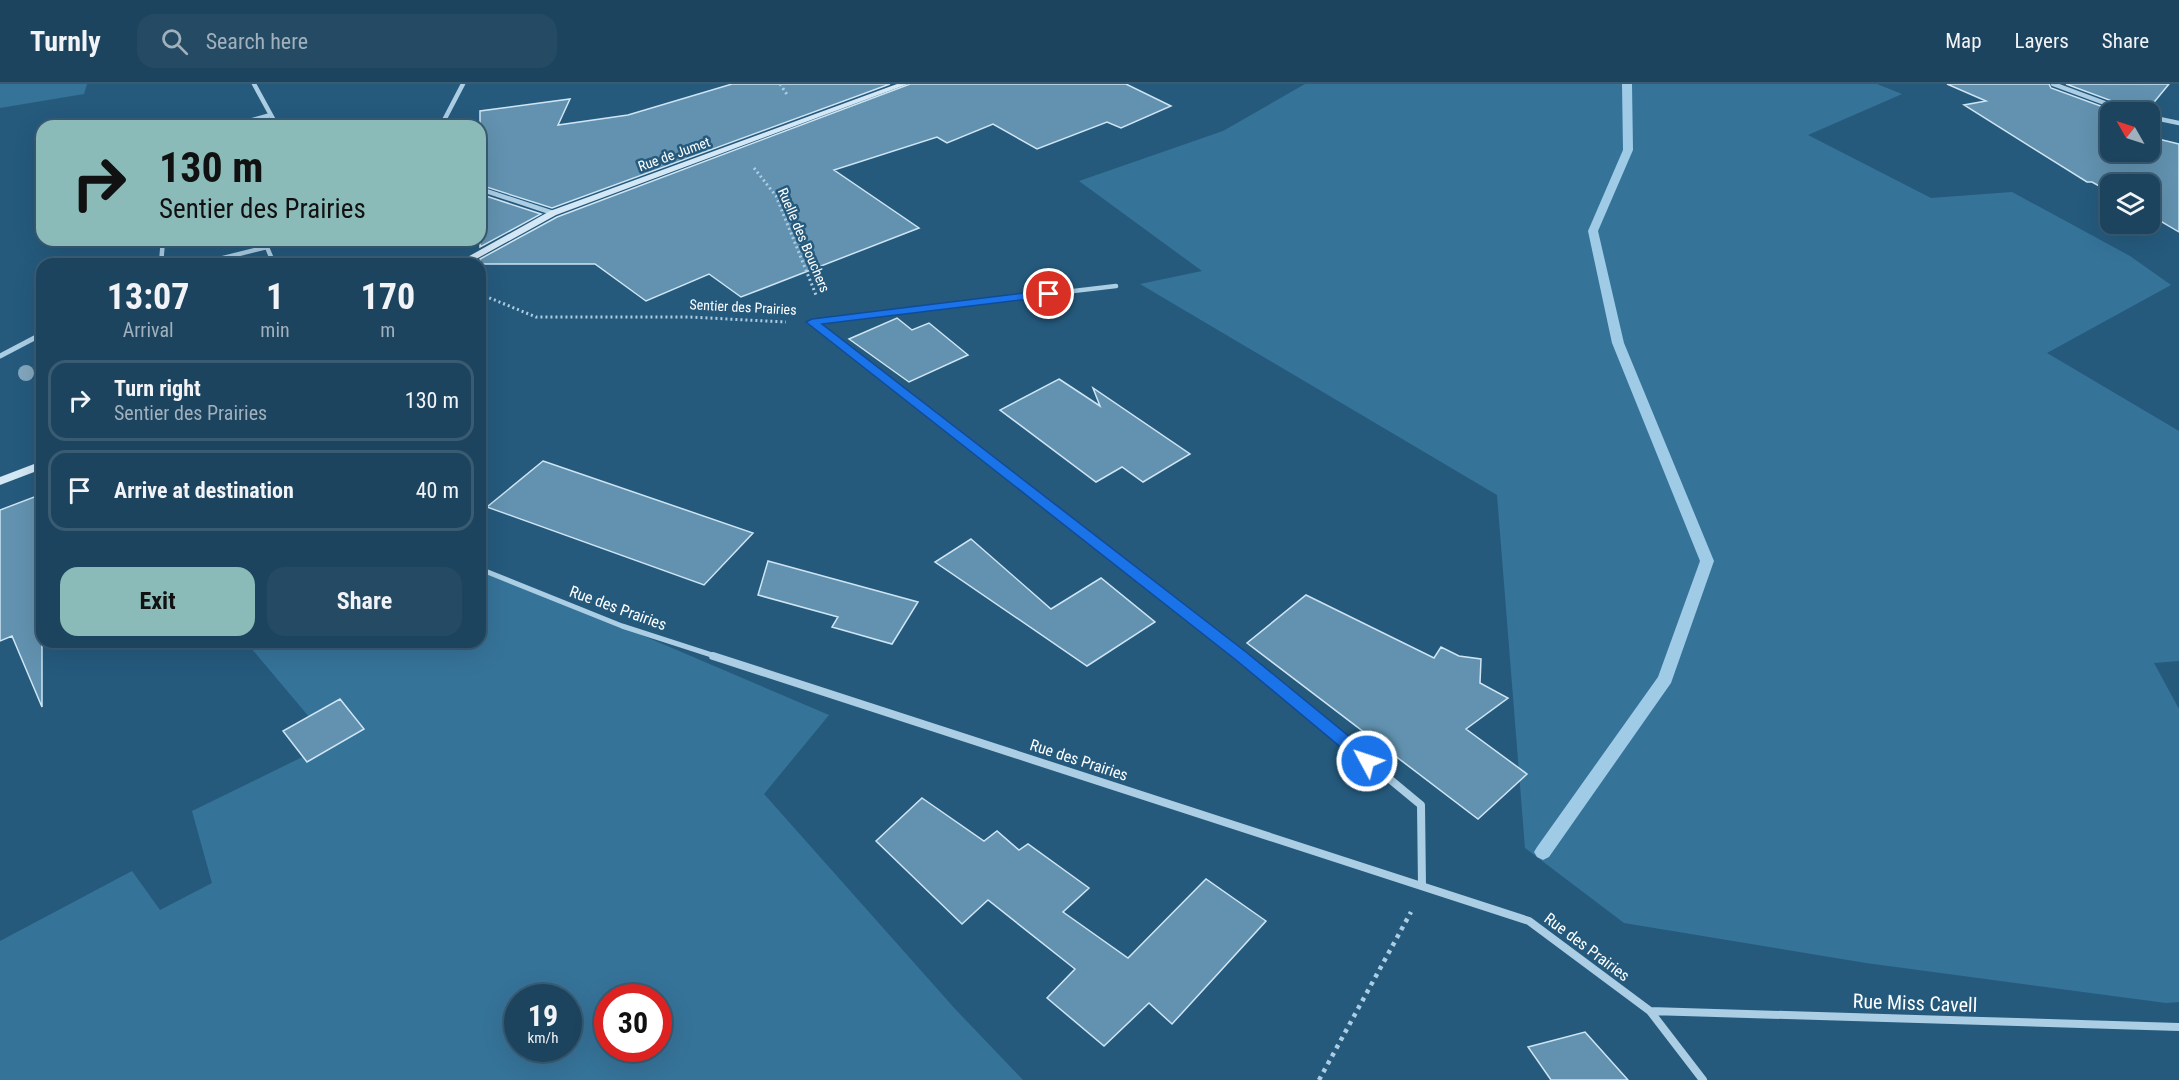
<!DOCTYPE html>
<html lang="en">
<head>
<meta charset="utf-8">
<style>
	body { margin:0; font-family:"Roboto Condensed",sans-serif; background:#254b64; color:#f1f3f6; height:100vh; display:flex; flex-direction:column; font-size:22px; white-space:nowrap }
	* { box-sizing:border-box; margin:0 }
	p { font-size:20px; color:#a0b0bc }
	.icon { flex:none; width:33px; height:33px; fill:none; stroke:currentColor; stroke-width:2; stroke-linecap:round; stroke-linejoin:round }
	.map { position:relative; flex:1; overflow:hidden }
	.panel { position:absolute; left:36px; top:174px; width:450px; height:390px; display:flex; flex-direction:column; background:#1c445e; border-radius:18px; box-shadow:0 6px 24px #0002,0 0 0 2px #3a5c73 }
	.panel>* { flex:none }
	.top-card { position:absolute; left:36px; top:36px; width:450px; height:126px; border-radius:18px; box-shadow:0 6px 24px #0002,0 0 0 2px #3a5c73; background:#8bbbb9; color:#111; overflow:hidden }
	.needle { width:39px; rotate:309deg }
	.controls { position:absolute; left:2100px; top:18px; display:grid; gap:12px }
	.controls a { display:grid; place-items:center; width:60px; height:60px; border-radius:12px; background:#1c445e; box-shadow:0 6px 24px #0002,0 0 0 2px #3a5c73; font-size:30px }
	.speed { position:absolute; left:504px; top:900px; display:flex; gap:12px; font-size:30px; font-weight:700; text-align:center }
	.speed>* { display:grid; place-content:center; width:78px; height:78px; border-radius:50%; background:#1c445e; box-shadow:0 6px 24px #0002,0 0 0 2px #3a5c73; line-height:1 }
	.speed small { font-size:15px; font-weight:400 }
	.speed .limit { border:9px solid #d22; background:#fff; color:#111 }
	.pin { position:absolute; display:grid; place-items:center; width:51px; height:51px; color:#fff; margin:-26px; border:3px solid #fff; border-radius:50%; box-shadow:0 2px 6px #0007 }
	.me { position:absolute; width:66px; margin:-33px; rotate:310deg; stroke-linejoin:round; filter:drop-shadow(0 0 4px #0008) }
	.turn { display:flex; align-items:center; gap:21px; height:126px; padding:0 24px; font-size:27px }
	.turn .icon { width:78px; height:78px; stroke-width:2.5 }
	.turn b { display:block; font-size:42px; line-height:51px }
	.eta { display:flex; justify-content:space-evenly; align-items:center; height:102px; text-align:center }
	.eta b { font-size:36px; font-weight:700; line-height:42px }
	.button { display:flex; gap:12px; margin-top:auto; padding:12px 24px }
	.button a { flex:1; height:69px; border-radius:18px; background:#8bbbb9; color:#111; font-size:24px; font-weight:700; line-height:69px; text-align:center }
	.button a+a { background:#254b64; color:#f1f3f6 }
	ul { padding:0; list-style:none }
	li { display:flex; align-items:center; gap:18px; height:81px; margin:0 12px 9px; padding:0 12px; border:3px solid #3a5c73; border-radius:18px }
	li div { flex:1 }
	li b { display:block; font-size:22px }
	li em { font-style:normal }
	header { display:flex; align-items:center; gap:36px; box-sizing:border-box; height:84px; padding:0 30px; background:#1c445e; border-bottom:2px solid #3a5c73 }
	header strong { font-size:28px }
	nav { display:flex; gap:33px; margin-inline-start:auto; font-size:21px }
	.search { width:420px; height:54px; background:#254b64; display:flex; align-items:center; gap:15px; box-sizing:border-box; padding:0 21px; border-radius:18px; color:#a0b0bc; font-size:22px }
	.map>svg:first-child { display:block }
	.green { fill:#367399; fill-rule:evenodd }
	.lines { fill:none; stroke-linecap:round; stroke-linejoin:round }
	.stream { fill:#9fcbe6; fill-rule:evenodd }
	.building { fill:#6292b0; stroke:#cee5f4; stroke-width:1.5 }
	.path-far1 { stroke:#abcee5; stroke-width:3; stroke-dasharray:2 3; stroke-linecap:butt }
	.path { stroke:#abcee5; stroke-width:4.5; stroke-dasharray:4 5; stroke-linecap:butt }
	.street-far2 { stroke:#abcee5; stroke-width:4.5 }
	.street-far1 { stroke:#abcee5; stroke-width:5 }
	.street { stroke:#abcee5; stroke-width:8 }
	.secondary { fill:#d4e7f5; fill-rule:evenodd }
	.tree { fill:#82a6be }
	.route { fill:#1a73e8; stroke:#114b97; stroke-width:1.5 }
	.labels { text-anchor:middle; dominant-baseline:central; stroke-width:5; stroke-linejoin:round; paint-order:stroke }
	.far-street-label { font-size:14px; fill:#fff; stroke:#255a7d }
	.street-label { font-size:16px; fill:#fff; stroke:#255a7d }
	.near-street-label { font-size:20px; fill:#fff; stroke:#255a7d }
</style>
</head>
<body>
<header>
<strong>Turnly</strong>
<div class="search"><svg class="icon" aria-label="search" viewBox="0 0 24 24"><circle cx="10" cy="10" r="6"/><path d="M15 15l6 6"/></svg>Search here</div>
<nav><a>Map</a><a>Layers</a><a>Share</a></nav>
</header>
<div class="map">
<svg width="2179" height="996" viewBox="0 0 2179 996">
	<rect width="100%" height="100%" fill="#255a7d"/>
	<path class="green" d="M 0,0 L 87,0 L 84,10 L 0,24 Z
		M 1305,0 L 1877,0 L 1902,10 L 1808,51 L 1931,114 L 2012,108 L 2130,172 L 2171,201 L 2047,269 L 2179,347 L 2179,577 L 2154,579 L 2179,625 L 2179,918 L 2166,919 L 1866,879 L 1624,839 L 1525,764 L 1497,411 L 1140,200 L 1202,187 L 1079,97 L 1223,47 Z
		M 480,482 L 829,631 L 764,710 L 956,926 L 1023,996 L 0,996 L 0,857 L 132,787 L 160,826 L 212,799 L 192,727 L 331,659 L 246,558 L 480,558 ZM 518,914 L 568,914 L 568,964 L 518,964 ZM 608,914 L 658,914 L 658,964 L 608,964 Z"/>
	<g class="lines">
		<path class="stream" d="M 1622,0 L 1632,0 L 1633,66 L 1598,147 L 1624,259 L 1714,477 L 1671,599 L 1549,773 L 1543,776 L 1537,773 L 1534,768 L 1537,763 L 1658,593 L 1700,477 L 1612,259 L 1588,147 L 1623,66 Z"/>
	</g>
	<path class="building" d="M 732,0 L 890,0 L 552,124 L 480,101 L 480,27 L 570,15 L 558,41 L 628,31 Z
		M 910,0 L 1126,0 L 1171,22 L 1121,44 L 1107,38 L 1037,65 L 993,40 L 947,59 L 937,53 L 834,86 L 919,144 L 741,213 L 709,190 L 646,217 L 595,180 L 480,180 L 480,175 L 557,133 Z
		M 1947,0 L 2049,0 L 2051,4 L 2117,28 L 2110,28 L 2110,68 L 2150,68 L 2150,53 L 2179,60 L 2179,148 L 2150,131 L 2150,100 L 2110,100 L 2110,108 L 2092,98 L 2087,98 L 1964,21 L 1986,17 Z
		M 2066,0 L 2169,0 L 2146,28 L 2133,28 L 2131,24 Z
		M 480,110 L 541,130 L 480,163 Z
		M 897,234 L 912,246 L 929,239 L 968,271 L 909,298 L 849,255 Z
		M 1059,295 L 1100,322 L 1093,304 L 1190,370 L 1143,398 L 1122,383 L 1096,398 L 1000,326 Z
		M 543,377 L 753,449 L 704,501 L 487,423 Z
		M 42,410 L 42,623 L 12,552 L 0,557 L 0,426 Z
		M 971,455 L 1051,525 L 1101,494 L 1155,538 L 1087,582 L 935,478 Z
		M 768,477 L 918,518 L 892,560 L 832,543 L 838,533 L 758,511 Z
		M 1306,511 L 1434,574 L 1441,563 L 1459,572 L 1481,575 L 1480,599 L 1508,614 L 1466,645 L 1527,690 L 1478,735 L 1247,559 Z
		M 340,615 L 364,645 L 307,678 L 283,647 Z
		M 922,714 L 984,757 L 997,747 L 1019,766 L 1028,760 L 1089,804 L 1063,828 L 1128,874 L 1206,795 L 1266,837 L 1172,940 L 1149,919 L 1104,962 L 1047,914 L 1075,885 L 988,816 L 962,840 L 876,757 Z
		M 1585,948 L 1628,996 L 1551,996 L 1528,963 Z"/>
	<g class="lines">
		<path class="path-far1" d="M 780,0 L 788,12
			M 754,84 L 776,112 L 816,211
			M 480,210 L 536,233 L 689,233 L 786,238"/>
		<path class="path" d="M 1319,996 L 1411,828"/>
		<path class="street-far2" d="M 254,0 L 277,42
			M 2053,0 L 2129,28
			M 2150,33 L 2179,39
			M 230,42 L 271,31
			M 441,42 L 463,0
			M 480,105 L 553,129
			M 264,156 L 274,180
			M 161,180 L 163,156
			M 199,180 L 267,163
			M 812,238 L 826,249
			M 812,238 L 1116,202"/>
		<path class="street-far1" d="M 824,247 L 1242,573
			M 0,272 L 42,250
			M 480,485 L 622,542 L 718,573"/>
		<path class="street" d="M 713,572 L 1529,837 L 1650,927 L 1703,996
			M 1241,572 L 1421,721 L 1422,802
			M 1650,927 L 2179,943"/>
		<path class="secondary" d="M 897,0 L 908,0 L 556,131 L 467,180 L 455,180 L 550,127 Z
			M 42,377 L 42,385 L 0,401 L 0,393 Z"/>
	</g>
	<circle class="tree" cx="26" cy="289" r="8"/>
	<path class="route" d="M 1049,206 L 1053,207 L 1053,212 L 822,240 L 1246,568 L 1373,672 L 1375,677 L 1373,681 L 1362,681 L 1236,576 L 806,238 L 812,235 Z"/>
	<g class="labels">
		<g class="far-street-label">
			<text transform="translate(674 70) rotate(-20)">Rue de Jumet</text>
			<text transform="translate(804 156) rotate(67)">Ruelle des Bouchers</text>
			<text transform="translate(743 223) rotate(3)">Sentier des Prairies</text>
		</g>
		<g class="street-label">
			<text transform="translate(618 524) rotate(20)">Rue des Prairies</text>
			<text transform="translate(1079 676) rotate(18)">Rue des Prairies</text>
			<text transform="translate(1587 863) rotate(37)">Rue des Prairies</text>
		</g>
		<g class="near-street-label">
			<text transform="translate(1915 919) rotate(2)">Rue Miss Cavell</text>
		</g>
	</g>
</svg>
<div class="controls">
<a><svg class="needle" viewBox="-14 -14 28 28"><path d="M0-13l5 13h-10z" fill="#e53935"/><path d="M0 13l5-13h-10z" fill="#a0b0bc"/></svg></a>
<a><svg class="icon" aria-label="layers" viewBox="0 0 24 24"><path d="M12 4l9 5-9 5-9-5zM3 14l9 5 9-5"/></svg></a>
</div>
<div class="speed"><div>19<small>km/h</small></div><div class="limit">30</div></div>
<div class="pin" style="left:1049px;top:210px;background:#d93025"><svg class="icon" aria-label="arrive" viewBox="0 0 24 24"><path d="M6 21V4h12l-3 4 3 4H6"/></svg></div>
<svg class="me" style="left:1367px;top:677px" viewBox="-20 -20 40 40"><circle r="17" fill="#1a73e8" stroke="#fff" stroke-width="3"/><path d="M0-11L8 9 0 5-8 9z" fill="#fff"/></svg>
<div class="top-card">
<div class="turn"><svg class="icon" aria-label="right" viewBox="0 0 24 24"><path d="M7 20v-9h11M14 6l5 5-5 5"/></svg><div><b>130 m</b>Sentier des Prairies</div></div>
</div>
<section class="panel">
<div class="eta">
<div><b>13:07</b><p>Arrival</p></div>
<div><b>1</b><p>min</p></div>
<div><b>170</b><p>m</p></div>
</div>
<ul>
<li><svg class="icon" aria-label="right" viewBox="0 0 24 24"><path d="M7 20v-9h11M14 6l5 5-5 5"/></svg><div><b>Turn right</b><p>Sentier des Prairies</p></div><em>130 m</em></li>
<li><svg class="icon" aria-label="arrive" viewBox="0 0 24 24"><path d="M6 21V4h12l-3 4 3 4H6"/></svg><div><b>Arrive at destination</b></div><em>40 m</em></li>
</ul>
<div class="button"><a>Exit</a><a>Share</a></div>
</section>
</div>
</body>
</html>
